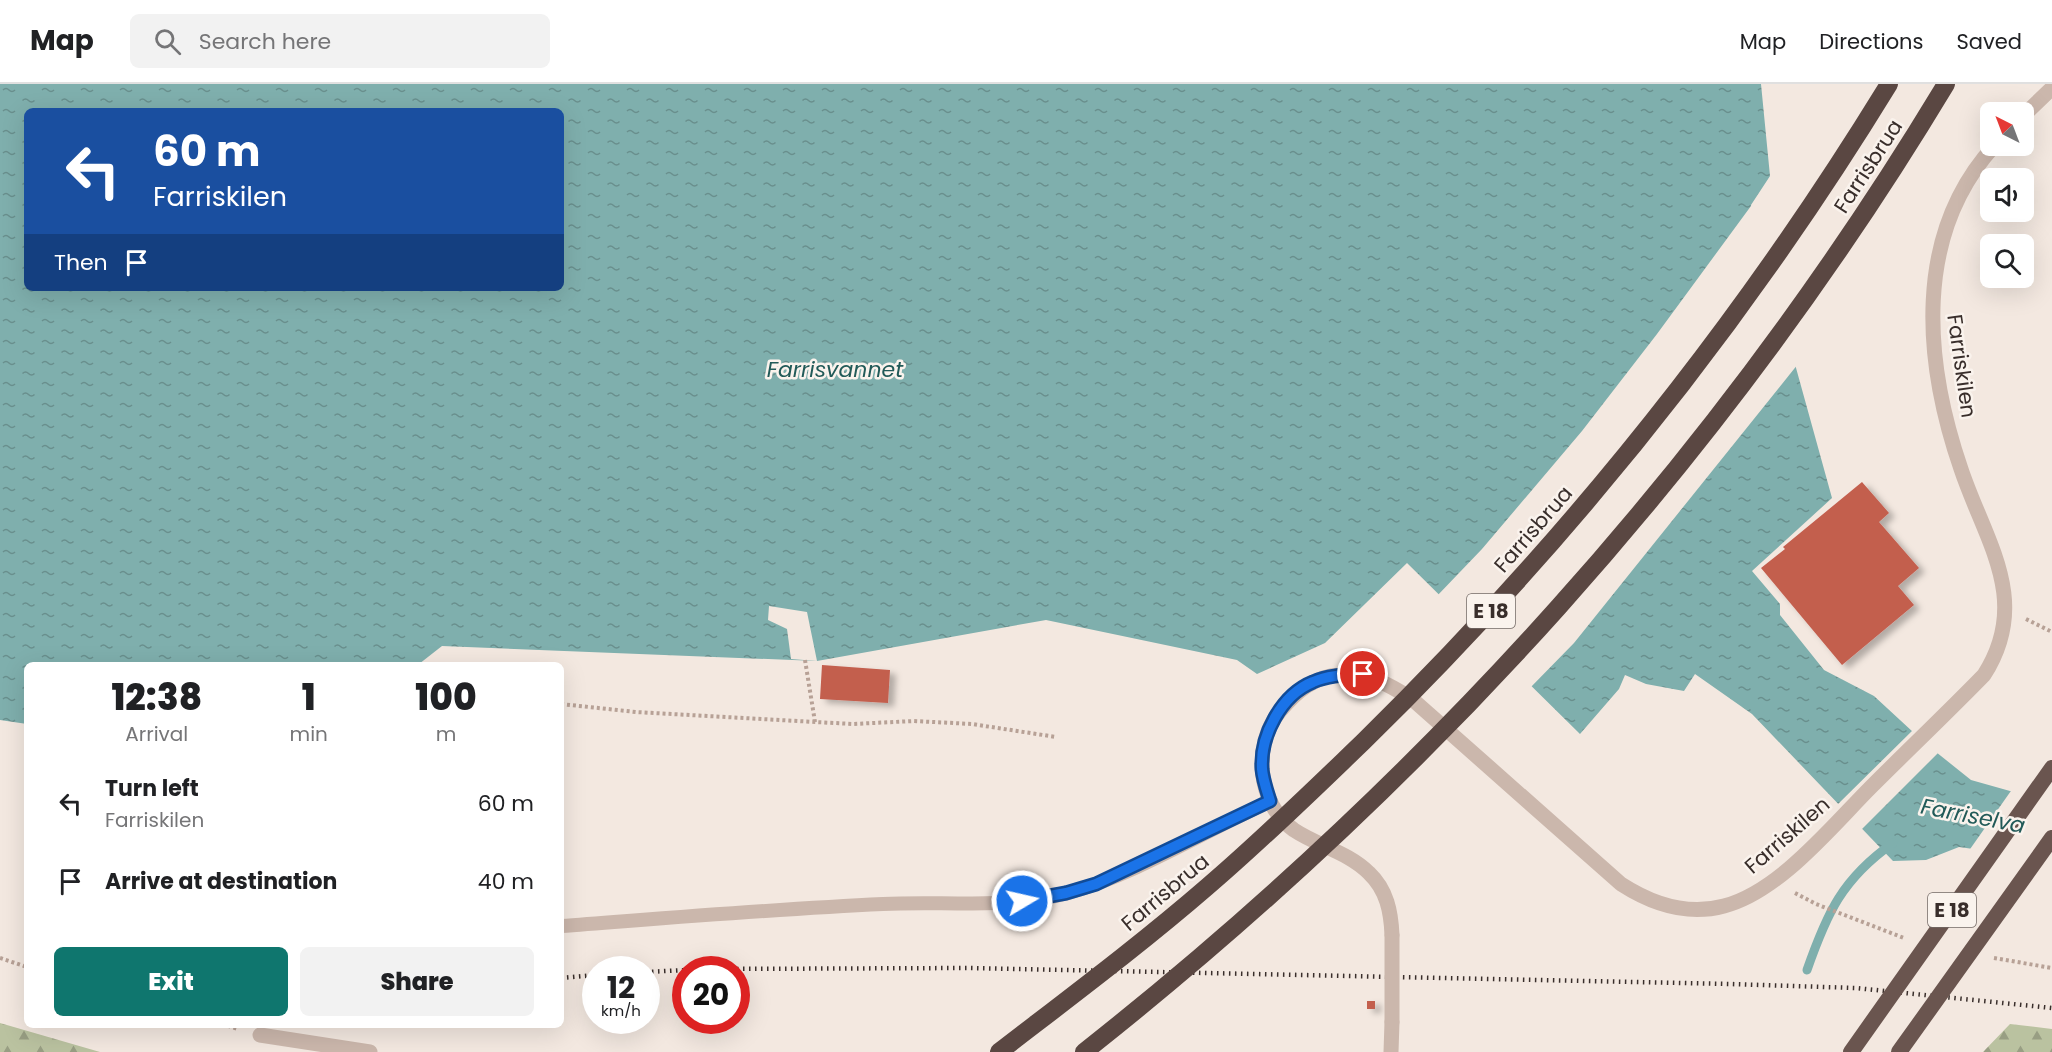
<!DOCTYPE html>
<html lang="en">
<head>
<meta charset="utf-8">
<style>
	body { margin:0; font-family:Poppins,sans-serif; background:#f2f2f2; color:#202124; height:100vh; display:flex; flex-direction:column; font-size:22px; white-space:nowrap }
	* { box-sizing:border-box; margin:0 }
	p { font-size:20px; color:#757577 }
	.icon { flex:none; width:33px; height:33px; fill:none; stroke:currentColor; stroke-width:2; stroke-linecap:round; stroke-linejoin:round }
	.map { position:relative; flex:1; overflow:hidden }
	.details { position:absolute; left:24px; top:578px; width:540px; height:366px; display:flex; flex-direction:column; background:#fff; border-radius:9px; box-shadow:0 6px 24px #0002 }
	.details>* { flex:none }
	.banner { position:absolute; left:24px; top:24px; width:540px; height:183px; border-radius:9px; box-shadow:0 6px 24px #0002; background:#1a4fa0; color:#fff; overflow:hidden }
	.needle { width:39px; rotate:318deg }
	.controls { position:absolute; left:1980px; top:18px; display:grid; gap:12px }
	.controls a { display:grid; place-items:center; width:54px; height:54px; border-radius:9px; background:#fff; box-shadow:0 6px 24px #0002; font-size:30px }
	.speed { position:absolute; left:582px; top:872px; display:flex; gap:12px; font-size:30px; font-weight:700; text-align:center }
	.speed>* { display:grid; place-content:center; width:78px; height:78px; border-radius:50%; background:#fff; box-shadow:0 6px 24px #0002; line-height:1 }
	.speed small { font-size:15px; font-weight:400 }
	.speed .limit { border:9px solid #d22; background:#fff; color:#111 }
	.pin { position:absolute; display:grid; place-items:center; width:51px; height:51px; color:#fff; margin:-26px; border:3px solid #fff; border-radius:50%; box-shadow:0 2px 6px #0007 }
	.me { position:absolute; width:66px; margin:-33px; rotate:81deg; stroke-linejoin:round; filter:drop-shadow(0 0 4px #0008) }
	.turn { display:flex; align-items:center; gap:21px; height:126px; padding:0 30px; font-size:27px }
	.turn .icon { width:78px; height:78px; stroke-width:2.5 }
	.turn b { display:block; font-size:42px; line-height:51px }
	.then { display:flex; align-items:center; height:57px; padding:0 30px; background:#0003; gap:12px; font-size:22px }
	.eta { display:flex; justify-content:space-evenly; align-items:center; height:102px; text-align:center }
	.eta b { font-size:36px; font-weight:800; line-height:42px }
	.primary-button { display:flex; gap:12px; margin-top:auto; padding:12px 30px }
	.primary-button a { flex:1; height:69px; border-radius:9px; background:#0f766e; color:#fff; font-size:24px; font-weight:800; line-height:69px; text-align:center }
	.primary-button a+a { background:#f2f2f2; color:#202124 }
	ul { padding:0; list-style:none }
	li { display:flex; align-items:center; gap:18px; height:78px; padding:0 30px }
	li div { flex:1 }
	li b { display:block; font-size:22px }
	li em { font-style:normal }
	header { display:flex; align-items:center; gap:36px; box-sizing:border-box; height:84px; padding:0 30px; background:#fff; border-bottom:2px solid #e0e0e0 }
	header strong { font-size:28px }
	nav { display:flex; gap:33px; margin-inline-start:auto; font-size:21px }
	.search { width:420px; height:54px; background:#f2f2f2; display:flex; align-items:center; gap:15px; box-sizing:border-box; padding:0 21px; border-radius:9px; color:#757577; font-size:22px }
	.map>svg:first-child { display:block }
	.forest { fill:url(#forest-firs) }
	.water { fill:url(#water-ripples); fill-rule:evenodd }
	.pier { fill:#f3e8e0 }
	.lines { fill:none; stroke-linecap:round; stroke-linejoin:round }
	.stream { stroke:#7fafad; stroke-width:9 }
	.building { fill:#c35e4e; filter:url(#shadow) }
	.path { stroke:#b7a196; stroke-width:4; stroke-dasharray:3 3; stroke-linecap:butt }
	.service { stroke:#cbb7ac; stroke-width:14 }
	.minor { stroke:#cbb7ac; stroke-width:15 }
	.tertiary { stroke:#cbb7ac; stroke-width:15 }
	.rail { stroke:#392e2b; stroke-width:4.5; stroke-dasharray:1.5 4.5; stroke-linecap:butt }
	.minor-bridge { stroke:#cbb7ac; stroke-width:15 }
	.trunk-bridge { stroke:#6a554f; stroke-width:16 }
	.motorway-bridge { stroke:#5a4742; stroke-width:18 }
	.route-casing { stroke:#114b97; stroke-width:15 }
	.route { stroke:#1a73e8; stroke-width:10 }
	.labels { text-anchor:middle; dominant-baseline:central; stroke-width:5; stroke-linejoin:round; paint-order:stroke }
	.shield { fill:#faf3ed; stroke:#736965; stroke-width:1.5 }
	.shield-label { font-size:20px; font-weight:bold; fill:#392e2b }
	.street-label { font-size:21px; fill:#392e2b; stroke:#faf3ed }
	.water-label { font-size:22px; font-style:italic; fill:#215a58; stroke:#faf3ed }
</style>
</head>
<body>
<header>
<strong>Map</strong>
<div class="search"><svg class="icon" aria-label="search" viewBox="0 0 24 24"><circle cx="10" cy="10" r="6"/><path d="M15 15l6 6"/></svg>Search here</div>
<nav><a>Map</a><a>Directions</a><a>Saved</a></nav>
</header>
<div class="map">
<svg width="2052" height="968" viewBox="0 0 2052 968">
	<defs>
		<pattern id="forest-firs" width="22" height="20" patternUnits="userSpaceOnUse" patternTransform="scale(1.5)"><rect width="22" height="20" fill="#bac2a0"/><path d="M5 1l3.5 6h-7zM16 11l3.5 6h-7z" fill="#989e83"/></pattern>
		<pattern id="water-ripples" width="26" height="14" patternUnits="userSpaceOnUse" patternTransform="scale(1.5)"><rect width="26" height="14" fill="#7fafad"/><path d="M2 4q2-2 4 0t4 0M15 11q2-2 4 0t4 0" fill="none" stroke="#698f8d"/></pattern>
		<filter id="shadow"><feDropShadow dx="6" dy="4" stdDeviation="3" flood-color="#0004"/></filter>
	</defs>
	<rect width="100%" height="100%" fill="#f3e8e0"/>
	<path class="forest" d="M 0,939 L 100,968 L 0,968 Z
		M 2010,940 L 2052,945 L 2052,968 L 1983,968 Z"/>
	<path class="water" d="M 0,0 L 1761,0 L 1770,92 L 1751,121 L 1832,414 L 1752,487 L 1780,520 L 1780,531 L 1824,586 L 1874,612 L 1926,660 L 1971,696 L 2010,707 L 2052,710 L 2052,776 L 1959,763 L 1926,776 L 1893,777 L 1752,630 L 1695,590 L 1684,607 L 1646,600 L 1625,591 L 1619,605 L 1580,650 L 1407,479 L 1325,559 L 1257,590 L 1237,576 L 1046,536 L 817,577 L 442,562 L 419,580 L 27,580 L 27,640 L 0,636 ZM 27,27 L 561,27 L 561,204 L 27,204 Z"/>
	<path class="pier" d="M 1773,92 L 1754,122 L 1798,280 L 1574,559 L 1529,605 L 1436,513 L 1482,465 L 1582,347 L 1657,250 Z
		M 769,522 L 807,528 L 817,577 L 791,575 L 787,545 L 768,536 Z
		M 1914,645 L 1938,669 L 1860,747 L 1836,722 Z
		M 2013,704 L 2052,707 L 2052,779 L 1968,768 Z"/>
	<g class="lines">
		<path class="stream" d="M 1807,886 C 1827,829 1842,795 1893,759"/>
	</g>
	<path class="building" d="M 1862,398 L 1889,429 L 1879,438 L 1919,484 L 1898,502 L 1914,521 L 1842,581 L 1761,484 L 1785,465 L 1783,463 Z
		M 822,581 L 890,586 L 888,619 L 820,615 Z
		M 1367,917 L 1375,917 L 1375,925 L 1367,925 Z"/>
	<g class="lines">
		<path class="path" d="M 2026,535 L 2052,548
			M 805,576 L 815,638
			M 561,620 L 636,628 L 815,638 L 853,640 L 914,637 L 972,640 L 1056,653
			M 1795,809 L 1816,820 L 1904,854
			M 0,874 L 27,883
			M 1994,874 L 2052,884
			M 222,940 L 238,945"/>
		<path class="service" d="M 561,842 C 668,834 775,825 883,820 C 944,817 1009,825 1068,809 C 1139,789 1204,747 1271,717"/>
		<path class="minor" d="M 2024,31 L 2052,4
			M 1392,851 C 1391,828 1387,806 1369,789 C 1348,768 1318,762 1294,746 C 1257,720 1252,661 1280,627 C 1296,608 1314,592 1340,591 C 1369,589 1388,600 1412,615 L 1621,800 C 1652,820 1687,832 1724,822 C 1779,808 1832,742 1871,703 C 1909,665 1947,629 1984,591 C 2032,516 1985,457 1961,385 C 1924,277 1913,151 1994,62
			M 1391,968 L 1392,938"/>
		<path class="tertiary" d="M 260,951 L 370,968"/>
		<path class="rail" d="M 707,885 L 968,884 L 1730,900 L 1856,904 L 2052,924
			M 646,888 L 686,886
			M 561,894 L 596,891"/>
		<path class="minor-bridge" d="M 1392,851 L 1392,938"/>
		<path class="trunk-bridge" d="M 1851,968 L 2052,684
			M 1899,968 L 2052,754"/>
		<path class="motorway-bridge" d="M 999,968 C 1069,914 1140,861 1207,803 C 1261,757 1312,707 1363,658 C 1564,461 1742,240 1889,0
			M 1084,968 C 1425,699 1722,372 1946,0"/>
	</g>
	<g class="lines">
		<defs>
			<path id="route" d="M 1022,817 L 1066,809 L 1096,800 L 1270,717 C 1267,707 1263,696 1262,685 C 1260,652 1281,611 1313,598 C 1329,591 1346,591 1363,590"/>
		</defs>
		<use href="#route" class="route-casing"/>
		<use href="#route" class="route"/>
	</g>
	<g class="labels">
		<g class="shield">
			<rect x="1467" y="510" width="48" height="34" rx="4.5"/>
			<rect x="1928" y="809" width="48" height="34" rx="4.5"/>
		</g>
		<g class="shield-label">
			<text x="1491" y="527">E 18</text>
			<text x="1952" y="826">E 18</text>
		</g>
		<g class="street-label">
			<text transform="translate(1868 82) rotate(-57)">Farrisbrua</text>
			<text transform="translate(1962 282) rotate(82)">Farriskilen</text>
			<text transform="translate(1533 445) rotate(-49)">Farrisbrua</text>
			<text transform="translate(1787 751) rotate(-41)">Farriskilen</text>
			<text transform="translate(1165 808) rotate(-40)">Farrisbrua</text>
		</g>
		<g class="water-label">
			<text x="835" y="285">Farrisvannet</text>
			<text transform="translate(1973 732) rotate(11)">Farriselva</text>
		</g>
	</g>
</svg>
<div class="controls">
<a><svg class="needle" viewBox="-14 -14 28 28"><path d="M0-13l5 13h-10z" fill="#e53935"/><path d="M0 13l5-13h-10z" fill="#757577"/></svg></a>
<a><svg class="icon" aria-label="sound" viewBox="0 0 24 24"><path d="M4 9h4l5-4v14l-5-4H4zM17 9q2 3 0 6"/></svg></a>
<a><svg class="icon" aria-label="search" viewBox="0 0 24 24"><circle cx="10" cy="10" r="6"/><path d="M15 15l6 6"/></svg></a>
</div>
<div class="speed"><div>12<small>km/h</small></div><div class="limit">20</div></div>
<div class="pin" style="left:1363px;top:590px;background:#d93025"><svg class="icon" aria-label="arrive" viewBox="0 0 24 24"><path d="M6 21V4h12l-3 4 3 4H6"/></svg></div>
<svg class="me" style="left:1022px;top:817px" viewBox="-20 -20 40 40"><circle r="17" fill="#1a73e8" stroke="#fff" stroke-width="3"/><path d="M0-11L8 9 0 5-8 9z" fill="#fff"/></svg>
<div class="banner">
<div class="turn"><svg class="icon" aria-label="left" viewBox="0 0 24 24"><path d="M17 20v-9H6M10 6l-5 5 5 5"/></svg><div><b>60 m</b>Farriskilen</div></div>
<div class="then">Then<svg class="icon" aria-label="arrive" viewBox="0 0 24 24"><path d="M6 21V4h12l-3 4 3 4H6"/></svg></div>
</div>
<section class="details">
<div class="eta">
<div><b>12:38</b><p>Arrival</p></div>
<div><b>1</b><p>min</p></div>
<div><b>100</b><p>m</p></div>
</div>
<ul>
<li><svg class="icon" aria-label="left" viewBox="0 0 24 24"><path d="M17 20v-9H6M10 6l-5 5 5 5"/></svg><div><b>Turn left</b><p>Farriskilen</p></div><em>60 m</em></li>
<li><svg class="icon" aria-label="arrive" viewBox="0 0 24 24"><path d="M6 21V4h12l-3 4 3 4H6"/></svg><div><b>Arrive at destination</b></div><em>40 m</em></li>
</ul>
<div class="primary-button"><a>Exit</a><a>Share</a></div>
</section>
</div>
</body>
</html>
